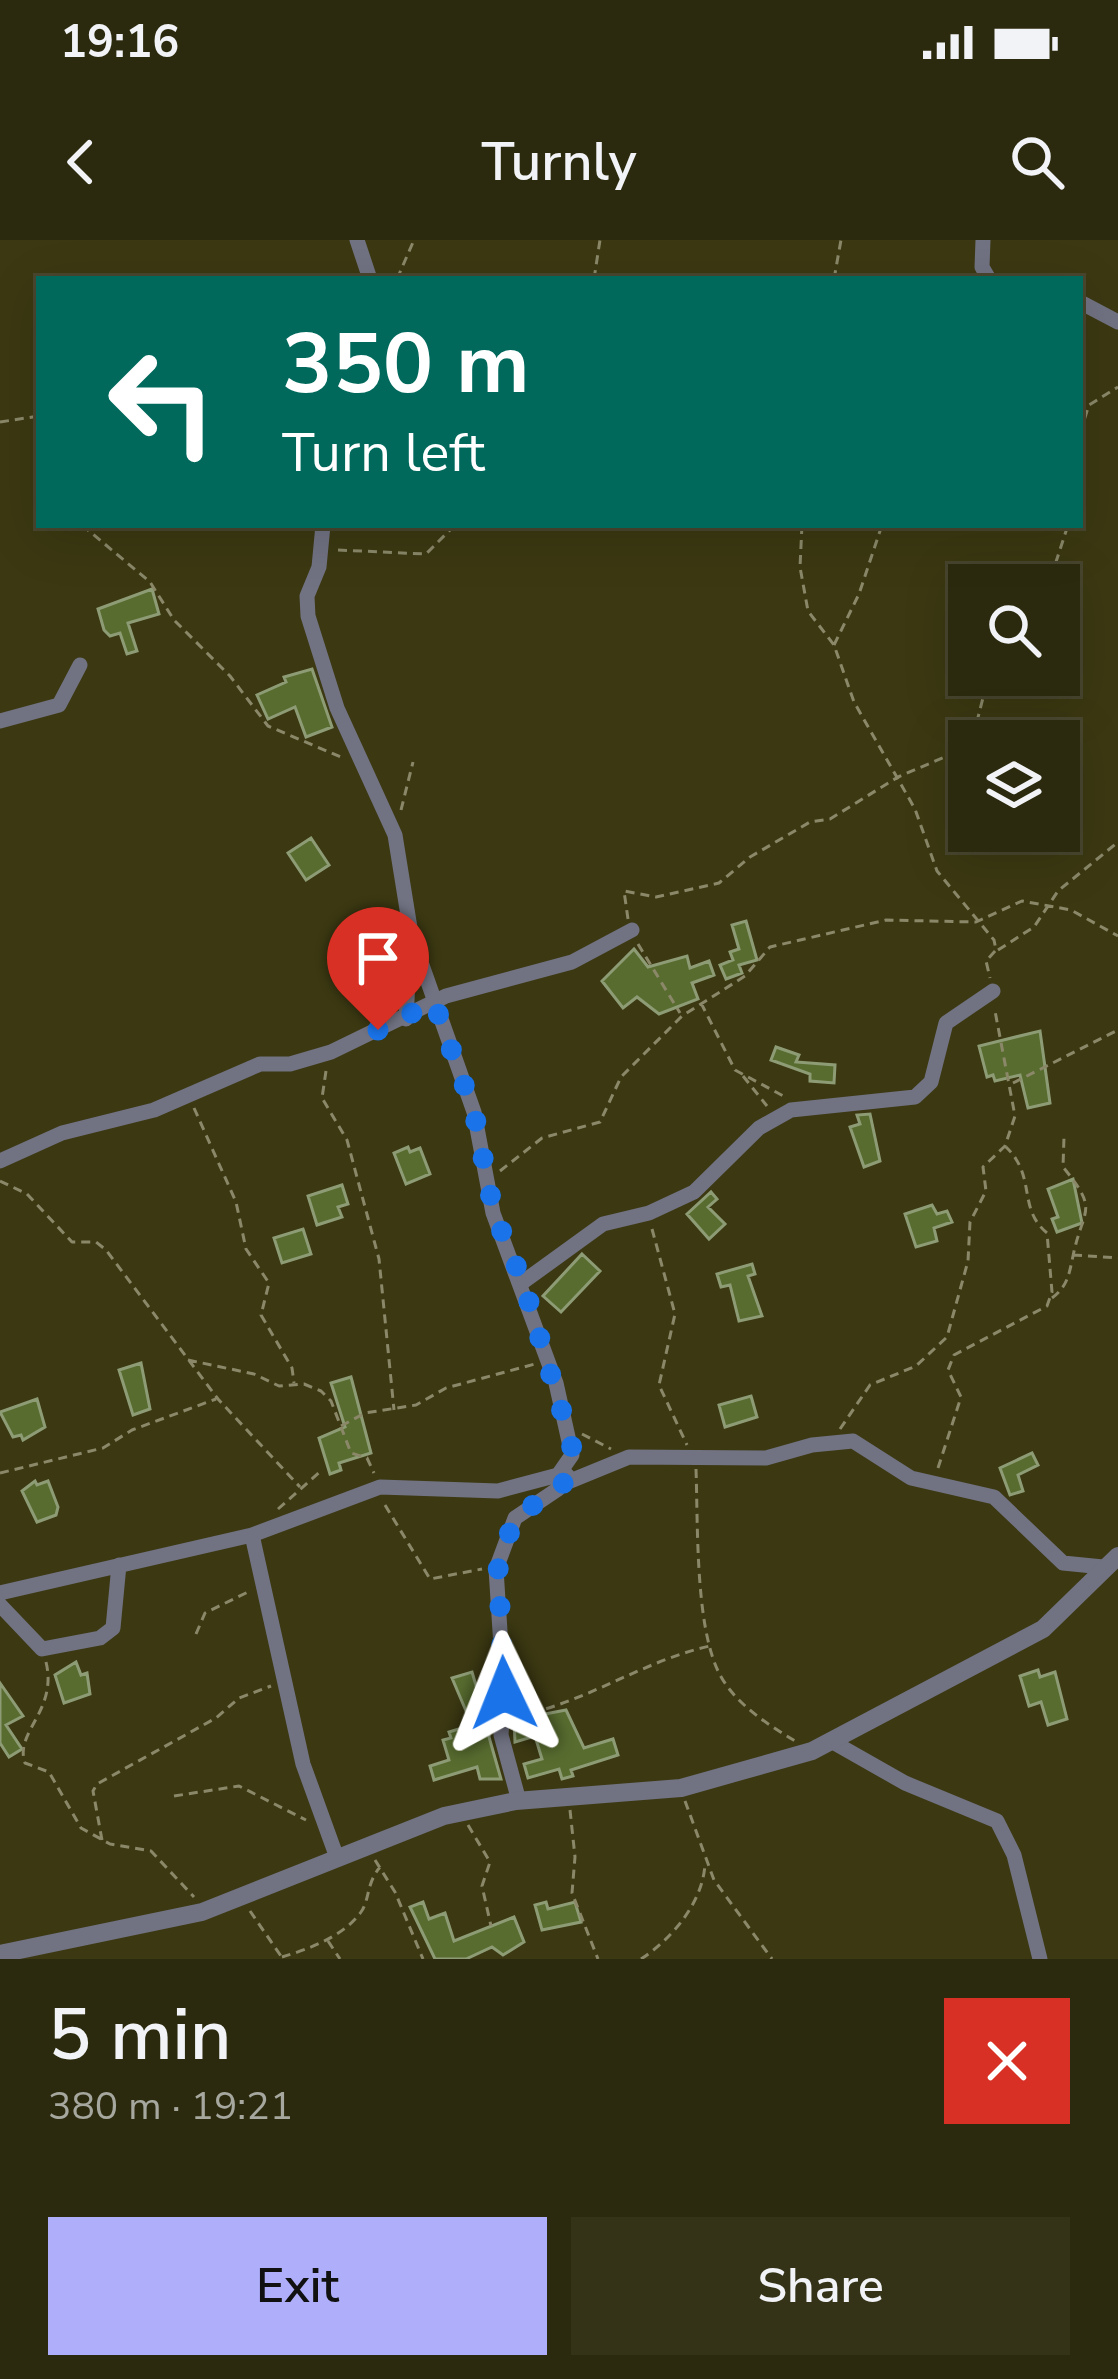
<!DOCTYPE html>
<html lang="en">
<head>
<meta charset="utf-8">
<style>
	body { margin:0; font-family:"Nunito Sans",sans-serif; background:#343217; color:#f1f3f6; height:100vh; display:flex; flex-direction:column; font-size:45px; white-space:nowrap }
	* { box-sizing:border-box; margin:0 }
	p { font-size:39px; color:#a6a79e }
	.icon { flex:none; width:66px; height:66px; fill:none; stroke:currentColor; stroke-width:2; stroke-linecap:round; stroke-linejoin:round }
	.map { position:relative; height:1719px; overflow:hidden }
	.sheet { display:flex; flex-direction:column; background:#2c2a0e; flex:1 }
	.sheet>* { flex:none }
	.top-card { position:absolute; left:36px; top:36px; width:1047px; height:252px; border-radius:0px; box-shadow:0 12px 48px #0002,0 0 0 3px #48462e; background:#00695c; color:#fff; overflow:hidden }
	.controls { position:absolute; left:948px; top:324px; display:grid; gap:24px }
	.controls a { display:grid; place-items:center; width:132px; height:132px; border-radius:0px; background:#2c2a0e; box-shadow:0 12px 48px #0002,0 0 0 3px #48462e; font-size:60px }
	.pin { position:absolute; display:grid; place-items:center; width:102px; height:102px; color:#fff; margin:-123px -51px; border-radius:50% 50% 50% 0; rotate:-45deg; box-shadow:0 0 12px #0007 }
	.pin .icon { rotate:45deg }
	.me { position:absolute; width:132px; margin:-66px; rotate:358deg; stroke-linejoin:round; filter:drop-shadow(0 0 9px #0008) }
	.turn { display:flex; align-items:center; gap:42px; height:252px; padding:0 48px; font-size:54px }
	.turn .icon { width:156px; height:156px; stroke-width:2.5 }
	.turn b { display:block; font-size:84px; line-height:102px }
	.round { display:grid; place-items:center; flex:none; width:126px; height:126px; border-radius:0px; background:#343217 }
	.overview { display:flex; align-items:center; justify-content:space-between; height:204px; padding:0 48px }
	h1 { font-size:72px; font-weight:600; line-height:90px }
	.action { display:flex; gap:24px; margin-top:auto; padding:24px 48px }
	.action a { flex:1; height:138px; border-radius:0px; background:#afaefa; color:#111; font-size:48px; font-weight:600; line-height:138px; text-align:center }
	.action a+a { background:#343217; color:#f1f3f6 }
	.status { display:flex; justify-content:space-between; align-items:center; height:84px; padding:0 60px; background:#2c2a0e; direction:ltr }
	.status svg { height:33px; fill:currentColor }
	header { display:flex; justify-content:space-between; align-items:center; height:156px; padding:0 48px; background:#2c2a0e; font-size:54px; font-weight:600 }
	.map>svg:first-child { display:block }
	.building { fill:#586c2f; stroke:#8e9c76; stroke-width:3 }
	.lines { fill:none; stroke-linecap:round; stroke-linejoin:round }
	.path { stroke:#8a8869; stroke-width:3; stroke-dasharray:9 6; stroke-linecap:butt }
	.minor { stroke:#717282; stroke-width:15 }
	.tertiary { stroke:#717282; stroke-width:18 }
	.route { stroke:#1a73e8; stroke-width:21; stroke-dasharray:0 37.8 }
</style>
</head>
<body>
<div class="status"><b>19:16</b><svg viewBox="0 0 49 12"><path d="M0 12V9h3v3zM5 12V6h3v6zM10 12V3h3v9zM15 12V0h3v12zM26 1h20v11H26zM47 4h2v5h-2z"/></svg></div>
<header><svg class="icon" aria-label="back" viewBox="0 0 24 24"><path d="M15 5l-7 7 7 7"/></svg>Turnly<svg class="icon" aria-label="search" viewBox="0 0 24 24"><circle cx="10" cy="10" r="6"/><path d="M15 15l6 6"/></svg></header>
<div class="map">
<svg width="1118" height="1719" viewBox="0 0 1118 1719">
	<rect width="100%" height="100%" fill="#3b3812"/>
	<path class="building" d="M 152,349 L 159,374 L 128,383 L 137,411 L 127,414 L 120,393 L 110,396 L 104,390 L 98,369 Z
		M 312,429 L 332,487 L 306,497 L 295,467 L 268,479 L 257,455 L 286,442 L 284,437 Z
		M 311,598 L 329,625 L 306,640 L 288,613 Z
		M 746,681 L 757,720 L 739,725 L 742,733 L 726,739 L 720,725 L 733,720 L 730,712 L 739,709 L 732,685 Z
		M 634,709 L 648,727 L 687,716 L 690,728 L 709,721 L 714,735 L 692,743 L 698,759 L 659,774 L 637,757 L 623,768 L 602,741 Z
		M 1040,791 L 1050,863 L 1028,868 L 1020,835 L 995,841 L 993,835 L 987,837 L 979,806 Z
		M 776,807 L 799,815 L 796,822 L 835,825 L 834,843 L 810,841 L 810,834 L 771,820 Z
		M 870,874 L 880,921 L 864,927 L 850,887 L 860,884 L 857,875 Z
		M 408,907 L 410,912 L 420,908 L 430,934 L 406,944 L 394,913 Z
		M 1073,939 L 1082,983 L 1057,992 L 1052,979 L 1058,977 L 1048,949 Z
		M 342,945 L 348,964 L 338,967 L 342,977 L 317,985 L 308,956 Z
		M 711,952 L 717,959 L 708,967 L 725,984 L 709,999 L 687,974 Z
		M 932,965 L 937,974 L 947,971 L 952,982 L 934,988 L 937,1001 L 916,1007 L 905,974 Z
		M 303,989 L 311,1014 L 282,1023 L 274,998 Z
		M 582,1014 L 600,1031 L 561,1072 L 543,1056 Z
		M 752,1024 L 755,1034 L 748,1036 L 762,1076 L 739,1081 L 730,1045 L 721,1047 L 717,1034 Z
		M 141,1123 L 150,1169 L 133,1175 L 119,1130 Z
		M 351,1137 L 371,1213 L 339,1223 L 341,1230 L 330,1234 L 319,1198 L 345,1187 L 331,1143 Z
		M 751,1156 L 757,1177 L 725,1187 L 719,1165 Z
		M 37,1159 L 45,1187 L 23,1200 L 21,1195 L 13,1197 L 0,1172 Z
		M 1032,1213 L 1038,1225 L 1018,1235 L 1023,1251 L 1010,1255 L 1000,1228 Z
		M 35,1241 L 37,1245 L 48,1241 L 58,1267 L 56,1275 L 37,1282 L 22,1251 Z
		M 76,1422 L 81,1435 L 87,1433 L 90,1454 L 64,1463 L 55,1435 Z
		M 1038,1430 L 1040,1437 L 1055,1432 L 1067,1479 L 1048,1485 L 1041,1462 L 1029,1466 L 1020,1436 Z
		M 472,1432 L 480,1459 L 490,1456 L 491,1462 L 489,1497 L 501,1539 L 480,1539 L 477,1527 L 434,1540 L 430,1526 L 449,1520 L 443,1500 L 451,1498 L 449,1492 L 472,1485 L 452,1438 Z
		M 0,1443 L 23,1476 L 6,1485 L 22,1509 L 9,1517 L 0,1503 Z
		M 566,1470 L 584,1508 L 613,1499 L 618,1515 L 571,1530 L 573,1536 L 562,1539 L 559,1529 L 528,1538 L 524,1524 L 542,1519 L 535,1496 L 515,1502 L 514,1480 Z
		M 423,1662 L 429,1679 L 445,1673 L 454,1701 L 514,1677 L 524,1702 L 503,1715 L 492,1707 L 466,1719 L 435,1719 L 410,1667 Z
		M 546,1662 L 548,1669 L 575,1662 L 581,1682 L 542,1690 L 535,1665 Z"/>
	<g class="lines">
		<path class="path" d="M 397,39 L 414,0
			M 594,39 L 600,0
			M 834,39 L 841,0
			M 0,182 L 39,176
			M 1080,193 L 1089,165 L 1118,147
			M 82,285 L 150,342 L 174,380 L 230,436 L 268,486 L 343,518
			M 802,285 L 800,327 L 808,371 L 834,405 L 854,462 L 915,569 L 937,631 L 994,700 L 996,710 L 986,721 L 990,738
			M 338,310 L 426,314 L 455,285
			M 1036,345 L 1054,328 L 1068,285
			M 834,405 L 859,354 L 882,285
			M 401,570 L 413,522
			M 628,679 L 624,651 L 656,657 L 719,643 L 750,617 L 810,582 L 830,579 L 898,537 L 947,516 L 974,493 L 986,446 L 1002,435
			M 638,704 L 680,773
			M 998,710 L 1034,687 L 1058,651 L 1118,602
			M 701,763 L 735,830 L 787,858
			M 326,831 L 322,858 L 347,900 L 379,1019 L 394,1170
			M 743,836 L 767,866
			M 1013,843 L 1118,790
			M 194,868 L 236,962 L 246,1009 L 269,1043 L 261,1075 L 292,1128 L 294,1143
			M 500,931 L 542,898 L 600,882 L 621,837 L 682,776 L 745,736 L 770,707 L 886,680 L 976,682 L 1022,661 L 1071,670 L 1118,696
			M 0,941 L 27,954 L 72,1002 L 96,1002 L 106,1010 L 218,1159 L 300,1247
			M 652,989 L 675,1074 L 659,1145 L 687,1205
			M 1073,1015 L 1118,1018
			M 1052,1058 C 1068,1046 1069,1034 1073,1016 C 1083,967 1100,972 1063,927 L 1064,897
			M 188,1120 L 254,1134 L 279,1146 L 304,1144 L 321,1151 L 331,1161 L 351,1213 L 367,1218 L 374,1233
			M 341,1186 L 365,1173 L 416,1165 L 446,1148 L 535,1124
			M 840,1189 L 870,1145 L 916,1126 L 947,1097 L 968,1021 L 970,982 L 986,951 L 983,927 L 1005,906 L 1015,876 L 995,771
			M 582,1194 L 611,1209
			M 938,1228 L 961,1157 L 948,1130 L 954,1115 L 1047,1066 L 1052,1052 L 1047,993 C 1017,968 1037,937 1006,907
			M 696,1229 C 698,1284 695,1385 719,1433 C 734,1463 767,1484 795,1501
			M 0,1233 L 103,1208 L 132,1190 L 216,1159
			M 385,1265 L 430,1339 L 482,1329
			M 278,1269 L 322,1230
			M 196,1394 L 205,1373 L 250,1351
			M 46,1422 C 58,1471 14,1492 25,1523 L 49,1532 L 81,1588 L 110,1604 L 151,1611 L 194,1657
			M 517,1476 C 586,1463 642,1421 710,1406
			M 174,1556 L 239,1546 L 306,1580
			M 685,1561 L 714,1640 L 772,1719
			M 570,1570 L 575,1617 L 572,1653 L 598,1719
			M 468,1585 L 490,1622 L 482,1646 L 491,1686
			M 102,1600 L 93,1551 L 97,1544 L 216,1478 L 239,1458 L 271,1446
			M 375,1620 L 395,1652 L 423,1719
			M 250,1671 L 283,1719
			M 328,1701 L 340,1719
			M 282,1717 C 309,1709 344,1696 361,1672 C 370,1659 366,1644 380,1627
			M 641,1719 C 672,1699 703,1662 705,1624"/>
		<path class="minor" d="M 357,0 L 370,39
			M 983,0 L 982,27 L 989,39
			M 1080,62 L 1118,82
			M 0,481 L 59,465 L 80,425
			M 406,779 L 410,703
			M 0,921 L 62,893 L 154,870 L 260,824 L 290,824 L 331,812 L 446,756 L 572,722 L 632,690
			M 523,1042 L 603,984 L 649,973 L 694,952 L 759,888 L 791,870 L 915,857 L 931,842 L 946,783 L 993,751
			M 563,1244 L 629,1217 L 766,1218 L 812,1205 L 853,1201 L 911,1238 L 994,1257 L 1063,1323 L 1103,1327
			M 252,1295 L 303,1524 L 336,1615
			M 0,1353 L 252,1295 L 380,1247 L 498,1251 L 558,1235 L 572,1215 L 556,1143 L 493,973 L 474,872 L 411,694 L 395,595 L 337,468 L 308,376 L 307,356 L 319,327 L 323,285
			M 0,1365 L 42,1409 L 100,1398 L 113,1388 L 119,1325
			M 831,1501 L 905,1543 L 997,1581 L 1014,1615 L 1040,1719
			M 519,1561 L 501,1495 L 504,1453 L 496,1329 L 515,1278 L 558,1249 L 567,1235"/>
		<path class="tertiary" d="M 0,1714 L 202,1672 L 444,1576 L 516,1561 L 681,1548 L 812,1511 L 1043,1389 L 1118,1316"/>
	</g>
	<g class="lines">
		<path class="route" d="M 378,790 L 434,762 L 474,872 L 494,973 L 523,1042 L 572,1205 L 563,1244 L 515,1278 L 498,1324 L 504,1453"/>
	</g>
</svg>
<div class="controls">
<a><svg class="icon" aria-label="search" viewBox="0 0 24 24"><circle cx="10" cy="10" r="6"/><path d="M15 15l6 6"/></svg></a>
<a><svg class="icon" aria-label="layers" viewBox="0 0 24 24"><path d="M12 4l9 5-9 5-9-5zM3 14l9 5 9-5"/></svg></a>
</div>
<div class="pin" style="left:378px;top:790px;background:#d93025"><svg class="icon" aria-label="arrive" viewBox="0 0 24 24"><path d="M6 21V4h12l-3 4 3 4H6"/></svg></div>
<svg class="me" style="left:504px;top:1453px" viewBox="-20 -20 40 40"><path d="M0-17L14 15 0 8-14 15z" fill="#1a73e8" stroke="#fff" stroke-width="4"/></svg>
<div class="top-card">
<div class="turn"><svg class="icon" aria-label="left" viewBox="0 0 24 24"><path d="M17 20v-9H6M10 6l-5 5 5 5"/></svg><div><b>350 m</b>Turn left</div></div>
</div>
</div>
<section class="sheet">
<div class="overview"><div><h1>5 min</h1><p>380 m · 19:21</p></div><a class="round" style="background:#d93025;color:#fff"><svg class="icon" aria-label="close" viewBox="0 0 24 24"><path d="M6 6l12 12M18 6L6 18"/></svg></a></div>
<div class="action"><a>Exit</a><a>Share</a></div>
</section>
</body>
</html>
